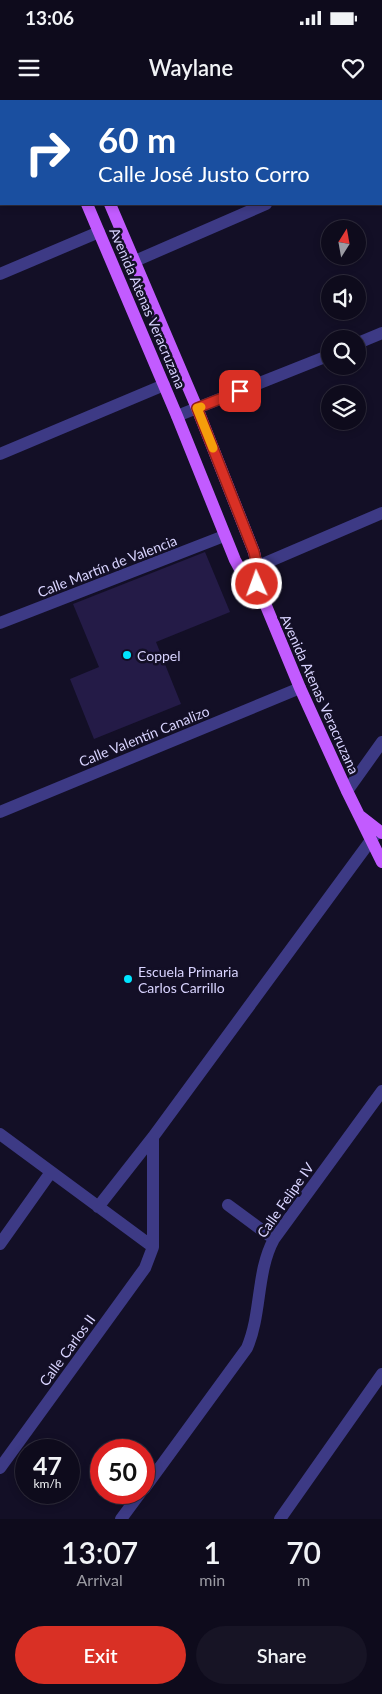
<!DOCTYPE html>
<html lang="en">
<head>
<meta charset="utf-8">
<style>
	body { margin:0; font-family:Lato,sans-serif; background:#171425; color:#f1f3f6; height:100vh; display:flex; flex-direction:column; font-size:19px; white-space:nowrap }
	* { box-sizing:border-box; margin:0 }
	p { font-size:16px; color:#9b9ba3 }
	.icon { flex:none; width:28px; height:28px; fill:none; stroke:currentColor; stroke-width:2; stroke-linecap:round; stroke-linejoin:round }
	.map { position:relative; height:1419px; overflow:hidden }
	.drawer { display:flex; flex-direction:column; background:#0e0b1c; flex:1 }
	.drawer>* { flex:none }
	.banner { position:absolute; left:0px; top:0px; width:382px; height:105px; box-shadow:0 2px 8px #0003,0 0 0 1px #2e2b3b; background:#1a4fa0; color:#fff; overflow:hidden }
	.needle { width:32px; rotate:11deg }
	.controls { position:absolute; left:321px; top:120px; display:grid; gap:10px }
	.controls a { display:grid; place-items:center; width:45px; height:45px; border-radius:50%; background:#0e0b1c; box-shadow:0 2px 8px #0003,0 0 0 1px #2e2b3b; font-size:25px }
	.speed { position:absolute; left:15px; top:1339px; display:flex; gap:10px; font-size:25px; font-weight:700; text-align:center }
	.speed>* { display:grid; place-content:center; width:65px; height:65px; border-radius:50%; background:#0e0b1c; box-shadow:0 2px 8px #0003,0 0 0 1px #2e2b3b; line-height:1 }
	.speed small { font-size:12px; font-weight:400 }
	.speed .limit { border:8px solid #d22; background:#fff; color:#111 }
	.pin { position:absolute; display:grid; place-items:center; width:42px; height:42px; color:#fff; margin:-21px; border-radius:10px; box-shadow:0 2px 8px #0006 }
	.me { position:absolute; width:55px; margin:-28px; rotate:358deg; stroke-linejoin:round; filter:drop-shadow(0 0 4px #0008) }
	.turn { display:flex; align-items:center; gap:18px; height:105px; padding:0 15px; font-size:22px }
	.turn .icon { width:65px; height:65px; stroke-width:2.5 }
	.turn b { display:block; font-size:35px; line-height:42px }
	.eta { display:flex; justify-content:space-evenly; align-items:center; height:85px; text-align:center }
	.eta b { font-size:30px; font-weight:600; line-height:35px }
	.cta { display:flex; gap:10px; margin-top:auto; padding:10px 15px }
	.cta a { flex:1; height:58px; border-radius:30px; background:#d93025; color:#fff; font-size:20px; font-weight:600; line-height:58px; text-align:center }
	.cta a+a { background:#171425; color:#f1f3f6 }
	.status { display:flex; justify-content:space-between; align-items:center; height:35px; padding:0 25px; background:#0e0b1c; direction:ltr }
	.status svg { height:14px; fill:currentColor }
	header { display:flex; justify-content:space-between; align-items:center; height:65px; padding:0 15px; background:#0e0b1c; font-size:22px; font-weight:600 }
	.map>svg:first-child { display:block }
	.building { fill:#241b47 }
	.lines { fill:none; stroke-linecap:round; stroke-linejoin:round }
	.minor { stroke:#3d3a85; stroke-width:12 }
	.major { stroke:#c25bff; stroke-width:12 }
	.route-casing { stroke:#8d1f18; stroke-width:12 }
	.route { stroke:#d93025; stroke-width:9 }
	.slow { stroke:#f59e0b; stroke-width:9 }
	.poi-dot { fill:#00e5ff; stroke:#130f26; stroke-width:2 }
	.labels { text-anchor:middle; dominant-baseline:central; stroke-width:5; stroke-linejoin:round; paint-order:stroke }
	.street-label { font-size:14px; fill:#d9d4ff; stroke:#130f26 }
	.poi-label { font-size:14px; fill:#d9d4ff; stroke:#130f26; text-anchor:start }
</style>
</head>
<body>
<div class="status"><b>13:06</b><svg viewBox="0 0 49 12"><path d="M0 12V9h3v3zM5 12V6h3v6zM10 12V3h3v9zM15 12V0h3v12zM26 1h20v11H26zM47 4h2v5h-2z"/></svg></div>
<header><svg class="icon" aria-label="menu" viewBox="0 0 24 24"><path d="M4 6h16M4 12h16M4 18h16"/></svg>Waylane<svg class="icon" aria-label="heart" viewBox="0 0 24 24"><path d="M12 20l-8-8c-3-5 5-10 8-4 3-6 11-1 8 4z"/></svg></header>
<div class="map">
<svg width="382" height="1419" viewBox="0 0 382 1419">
	<rect width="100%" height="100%" fill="#130f26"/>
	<path class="building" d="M 205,452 L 230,512 L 156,542 L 181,604 L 94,639 L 70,579 L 99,567 L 73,504 Z"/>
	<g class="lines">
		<path class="minor" d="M 87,1 L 90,0
			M 0,38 L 1,38
			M 381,53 L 382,53
			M 135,161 L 266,104
			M 0,174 L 99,132
			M 358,243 L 382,233
			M 177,316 L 330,255
			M 0,354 L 164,285
			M 242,473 L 382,413
			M 0,523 L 224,436
			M 347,691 L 382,642
			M 0,712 L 300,588
			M 0,1034 L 153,1147
			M 228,1105 L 274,1139
			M 98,1107 L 153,1037 L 377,732
			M 0,1144 L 51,1072
			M 0,1368 L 145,1168 L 153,1147 L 153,1037
			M 144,1389 L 247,1248 C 262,1213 256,1172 274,1139 L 382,991
			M 121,1419 L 141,1392
			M 280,1419 L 382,1274"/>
		<path class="major" d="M 42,0 L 43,1
			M 65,0 L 66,1
			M 87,104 L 177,316 L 235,460 L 242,473 L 257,484
			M 110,104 L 197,308 L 254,452 L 257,466 L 257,484 L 300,588 L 347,691 L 382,762
			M 360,716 L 382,733"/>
	</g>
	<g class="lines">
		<defs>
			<path id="route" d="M 240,291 L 197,308 L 254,452 L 257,466 L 257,484"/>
		</defs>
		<use href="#route" class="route-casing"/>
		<use href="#route" class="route"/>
		<path class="slow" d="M 201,307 L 197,308 L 213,348"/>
	</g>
	<g class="poi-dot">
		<circle cx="127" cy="555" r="5"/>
		<circle cx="128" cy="879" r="5"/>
	</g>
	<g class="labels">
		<g class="street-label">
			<text transform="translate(148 208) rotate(67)">Avenida Atenas Veracruzana</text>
			<text transform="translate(107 466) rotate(-21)">Calle Martín de Valencia</text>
			<text transform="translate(320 594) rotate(66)">Avenida Atenas Veracruzana</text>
			<text transform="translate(144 636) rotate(-22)">Calle Valentín Canalizo</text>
			<text transform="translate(285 1100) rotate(-55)">Calle Felipe IV</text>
			<text transform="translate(67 1250) rotate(-54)">Calle Carlos II</text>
		</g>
		<g class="poi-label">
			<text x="137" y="555">Coppel</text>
			<text x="138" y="871">Escuela Primaria<tspan x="138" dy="16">Carlos Carrillo</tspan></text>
		</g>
	</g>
</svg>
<div class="controls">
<a><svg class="needle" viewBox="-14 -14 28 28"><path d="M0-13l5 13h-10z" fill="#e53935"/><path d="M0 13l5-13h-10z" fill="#9b9ba3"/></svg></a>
<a><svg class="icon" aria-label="sound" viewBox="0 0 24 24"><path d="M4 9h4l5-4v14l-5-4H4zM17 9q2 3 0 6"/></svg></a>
<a><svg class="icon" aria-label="search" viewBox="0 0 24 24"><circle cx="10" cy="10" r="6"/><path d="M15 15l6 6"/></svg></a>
<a><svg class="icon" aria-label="layers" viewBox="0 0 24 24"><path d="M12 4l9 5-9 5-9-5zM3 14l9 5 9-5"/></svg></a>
</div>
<div class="speed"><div>47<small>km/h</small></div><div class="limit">50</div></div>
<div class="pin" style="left:240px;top:291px;background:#d93025"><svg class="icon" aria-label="arrive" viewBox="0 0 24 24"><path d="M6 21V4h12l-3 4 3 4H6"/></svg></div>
<svg class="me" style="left:257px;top:484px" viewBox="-20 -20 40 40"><circle r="17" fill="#d93025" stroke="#fff" stroke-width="3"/><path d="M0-11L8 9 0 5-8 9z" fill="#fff"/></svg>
<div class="banner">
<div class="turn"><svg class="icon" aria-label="right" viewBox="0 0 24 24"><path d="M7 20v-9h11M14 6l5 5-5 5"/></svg><div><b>60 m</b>Calle José Justo Corro</div></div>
</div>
</div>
<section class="drawer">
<div class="eta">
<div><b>13:07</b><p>Arrival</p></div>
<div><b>1</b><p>min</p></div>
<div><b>70</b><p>m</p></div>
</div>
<div class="cta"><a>Exit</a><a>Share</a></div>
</section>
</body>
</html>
